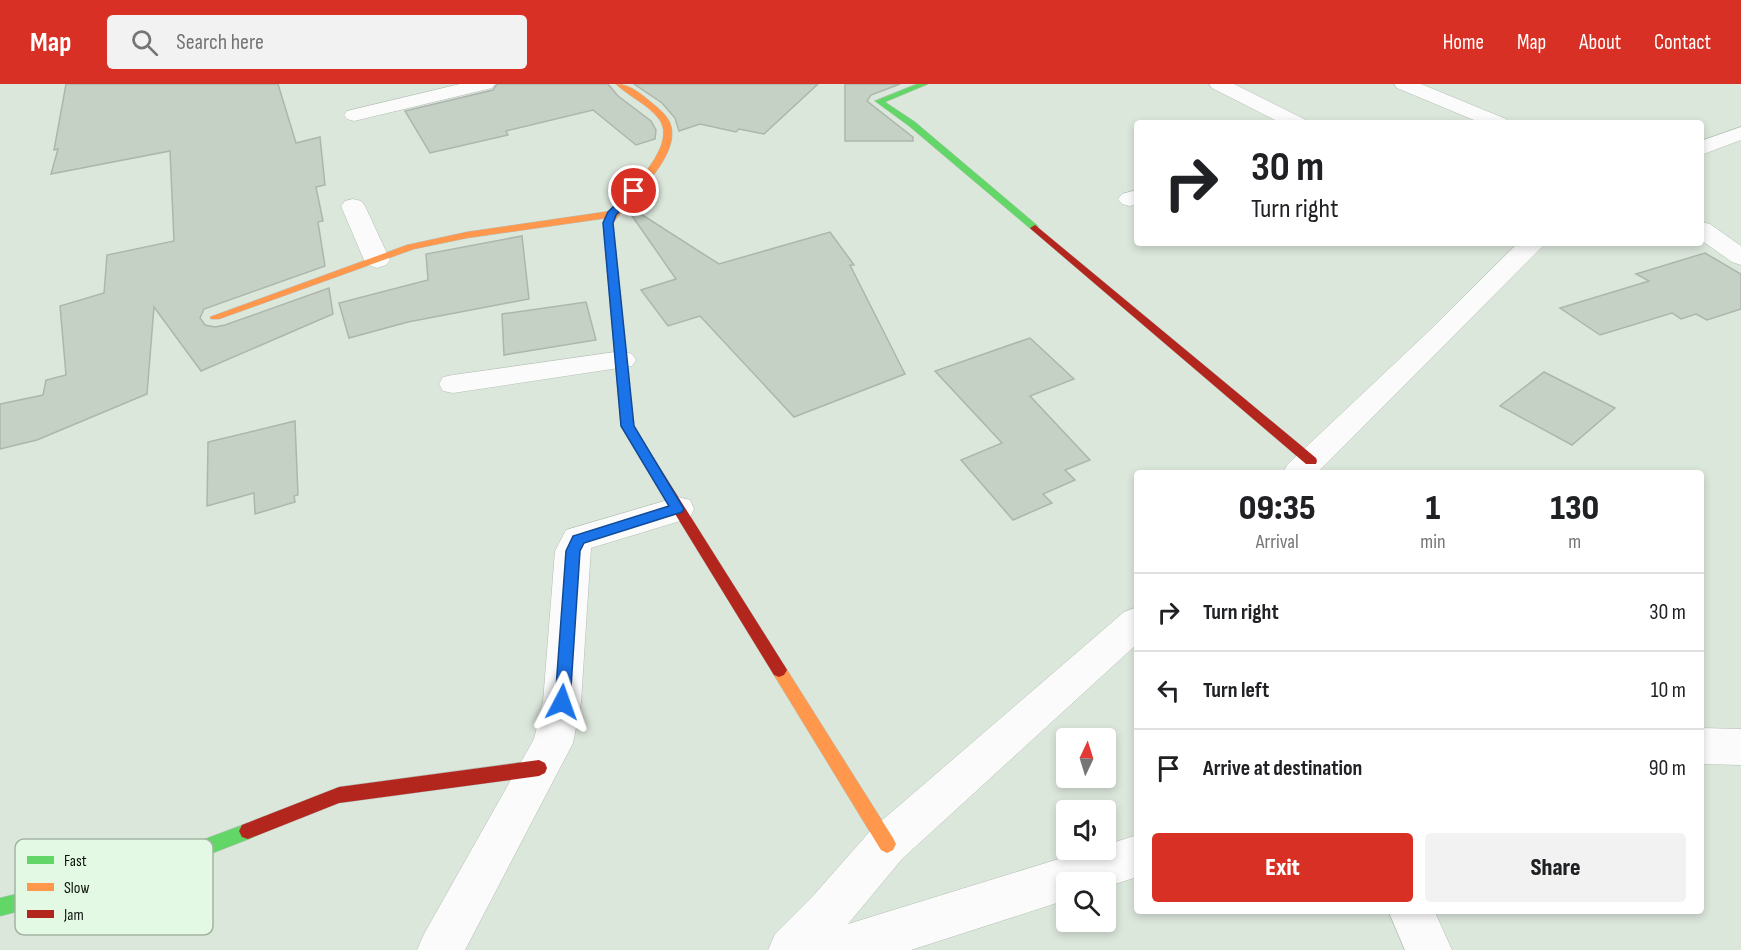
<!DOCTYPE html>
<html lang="en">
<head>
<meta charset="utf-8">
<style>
	body { margin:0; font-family:"Sofia Sans Condensed",sans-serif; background:#f2f2f2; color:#202124; height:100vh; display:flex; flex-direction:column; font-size:22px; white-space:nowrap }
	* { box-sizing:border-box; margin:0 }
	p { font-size:20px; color:#757577 }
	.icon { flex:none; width:33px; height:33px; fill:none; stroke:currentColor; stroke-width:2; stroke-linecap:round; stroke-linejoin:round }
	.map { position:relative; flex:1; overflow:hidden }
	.sheet { position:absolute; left:1134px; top:386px; width:570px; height:444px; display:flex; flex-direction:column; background:#fff; border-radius:6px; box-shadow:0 3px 9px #0003 }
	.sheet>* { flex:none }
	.banner { position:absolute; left:1134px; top:36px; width:570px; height:126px; border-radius:6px; box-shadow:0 3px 9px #0003; background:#fff; color:#202124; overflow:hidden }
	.needle { width:39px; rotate:4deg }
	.buttons { position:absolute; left:1056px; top:644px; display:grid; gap:12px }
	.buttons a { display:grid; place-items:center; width:60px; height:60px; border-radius:6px; background:#fff; box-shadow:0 3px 9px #0003; font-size:30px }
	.pin { position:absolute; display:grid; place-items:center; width:51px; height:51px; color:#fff; margin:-26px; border:3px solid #fff; border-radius:50%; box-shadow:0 2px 6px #0007 }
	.me { position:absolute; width:66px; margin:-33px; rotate:4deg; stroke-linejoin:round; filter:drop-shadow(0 0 4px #0008) }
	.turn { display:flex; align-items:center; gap:21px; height:126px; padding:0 18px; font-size:27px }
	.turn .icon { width:78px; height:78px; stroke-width:2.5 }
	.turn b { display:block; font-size:42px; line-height:51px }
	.eta { display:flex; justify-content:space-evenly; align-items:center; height:102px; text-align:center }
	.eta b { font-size:36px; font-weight:800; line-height:42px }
	.action { display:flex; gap:12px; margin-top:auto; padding:12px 18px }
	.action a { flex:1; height:69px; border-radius:6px; background:#d93025; color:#fff; font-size:24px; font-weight:800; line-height:69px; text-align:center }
	.action a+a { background:#f2f2f2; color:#202124 }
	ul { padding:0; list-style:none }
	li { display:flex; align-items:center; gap:18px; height:78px; padding:0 18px; border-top:2px solid #e0e0e0 }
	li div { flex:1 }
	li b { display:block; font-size:22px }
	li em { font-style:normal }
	header { display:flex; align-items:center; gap:36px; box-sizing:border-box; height:84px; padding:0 30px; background:#d93025; color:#fff }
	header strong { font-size:28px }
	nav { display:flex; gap:33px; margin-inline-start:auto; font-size:21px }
	.search { width:420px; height:54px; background:#f2f2f2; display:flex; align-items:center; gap:15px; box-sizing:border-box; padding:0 21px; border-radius:6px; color:#757577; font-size:22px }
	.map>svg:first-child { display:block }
	.building { fill:#c4d1c4; stroke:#adb6ad; stroke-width:1.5 }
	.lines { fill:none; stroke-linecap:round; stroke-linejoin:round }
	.street-casing { stroke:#b4bdb4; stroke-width:1 }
	.fast-casing { stroke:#b4bdb4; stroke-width:1 }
	.slow-casing { stroke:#b4bdb4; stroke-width:1 }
	.jam-casing { stroke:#b4bdb4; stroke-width:1 }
	.street { fill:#fafbfa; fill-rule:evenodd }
	.fast { fill:#63d668; fill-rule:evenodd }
	.slow { fill:#ff974d; fill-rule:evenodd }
	.jam { fill:#b3261e; fill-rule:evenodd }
	.route { fill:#1a73e8; stroke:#114b97; stroke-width:1.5 }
	.key { fill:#e4f9e4; stroke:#a3b4a3; stroke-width:1.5 }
	.key-label { font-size:16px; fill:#0c130c }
</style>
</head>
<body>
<header>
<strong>Map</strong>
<div class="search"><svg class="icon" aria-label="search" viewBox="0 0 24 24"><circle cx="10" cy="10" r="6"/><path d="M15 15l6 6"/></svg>Search here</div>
<nav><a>Home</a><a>Map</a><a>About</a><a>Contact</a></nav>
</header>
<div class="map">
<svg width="1741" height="866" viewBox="0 0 1741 866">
	<rect width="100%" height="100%" fill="#dce7dc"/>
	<path class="building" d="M 66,0 L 278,0 L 296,59 L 320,53 L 325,101 L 316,103 L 323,137 L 318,138 L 325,182 L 204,225 L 200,234 L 205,241 L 215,243 L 225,241 L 329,204 L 333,230 L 201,287 L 154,223 L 147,310 L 37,356 L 0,365 L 0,320 L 43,311 L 46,296 L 66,291 L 60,222 L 104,209 L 107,171 L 174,157 L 170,67 L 51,90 L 58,65 L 54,66 Z
		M 497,0 L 608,0 L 618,12 L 651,37 L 656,46 L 655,55 L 636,61 L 593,26 L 506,47 L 508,51 L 430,69 L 405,27 L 493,6 Z
		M 634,0 L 818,0 L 764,50 L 739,45 L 736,48 L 700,40 L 679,47 L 675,34 L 662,19 Z
		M 845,0 L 900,0 L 871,11 L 867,17 L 904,46 L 913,53 L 913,57 L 845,57 Z
		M 633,125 L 719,180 L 830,148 L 854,181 L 850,181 L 905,290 L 794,333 L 700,232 L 668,242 L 641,206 L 676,195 L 630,129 Z
		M 522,152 L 529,215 L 408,238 L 349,254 L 339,219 L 428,196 L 426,170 Z
		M 1705,169 L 1741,190 L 1741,225 L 1707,236 L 1696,230 L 1681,235 L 1672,229 L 1600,251 L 1560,224 L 1649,197 L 1636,190 Z
		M 586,218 L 596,256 L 504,271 L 502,230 Z
		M 1030,254 L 1074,295 L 1030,312 L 1090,376 L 1065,386 L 1075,396 L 1043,410 L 1052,419 L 1013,436 L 961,376 L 1002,359 L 935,287 Z
		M 1544,288 L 1615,324 L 1572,361 L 1500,322 Z
		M 295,337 L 298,411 L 294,412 L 295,418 L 255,430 L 254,409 L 207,422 L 208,358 Z"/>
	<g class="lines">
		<defs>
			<path id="street" d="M 460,0 L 495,0 L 492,4 L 354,37 L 347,35 L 344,31 L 347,27 Z
				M 1209,0 L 1234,0 L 1304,35 L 1307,39 L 1281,39 L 1212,4 Z
				M 1394,0 L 1421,0 L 1506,35 L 1509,39 L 1481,39 L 1397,4 Z
				M 1741,43 L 1741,56 L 1701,71 L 1701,57 Z
				M 1137,106 L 1137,120 L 1130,122 L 1122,120 L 1118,115 L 1122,110 Z
				M 353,115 L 361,117 L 365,122 L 390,176 L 386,181 L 377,184 L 368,181 L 364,176 L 341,122 L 345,117 Z
				M 1701,138 L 1710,140 L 1741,162 L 1741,181 L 1732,178 L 1701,156 Z
				M 1518,159 L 1546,159 L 1318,388 L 1283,388 L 1288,380 L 1428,248 Z
				M 622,267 L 632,270 L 636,276 L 632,282 L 453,309 L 443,307 L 439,300 L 443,293 L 453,291 Z
				M 678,413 L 690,416 L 694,425 L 690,434 L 591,464 L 581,618 L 573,659 L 465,866 L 417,866 L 424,850 L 534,655 L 543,618 L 555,467 L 566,446 Z
				M 1137,523 L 1137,560 L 902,775 L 848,840 L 1091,765 L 1106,765 L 1106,761 L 1137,751 L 1137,793 L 1106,803 L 1106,798 L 1066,798 L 1066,816 L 911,866 L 768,866 L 775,850 L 812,813 L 872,745 L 1124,528 Z
				M 1701,644 L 1741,645 L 1741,681 L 1701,680 Z
				M 1388,826 L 1434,826 L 1452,866 L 1405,866 Z"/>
			<path id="fast" d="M 917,0 L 928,0 L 885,18 L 915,38 L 1038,142 L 1038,146 L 1032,146 L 909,42 L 875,17 Z
				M 248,739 L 254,741 L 257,747 L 254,753 L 138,798 L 0,832 L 0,814 L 138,780 Z"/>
			<path id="slow" d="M 616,0 C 630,0 641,10 652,19 C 658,24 667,31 670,39 C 683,71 630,115 613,139 L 633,342 L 654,376 L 653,379 L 643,379 L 621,342 L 603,139 L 607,134 L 467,154 L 414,165 L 219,235 L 211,235 L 210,233 L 407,161 L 467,148 L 611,127 C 627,108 679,62 659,35 C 648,20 629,13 616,0 Z
				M 779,579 L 784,581 L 893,754 L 896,760 L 893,766 L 887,769 L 881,766 L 774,591 L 771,586 L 774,581 Z"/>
			<path id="jam" d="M 1035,141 L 1316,374 L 1317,377 L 1316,380 L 1306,380 L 1032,146 L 1030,144 Z
				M 648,371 L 653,373 L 784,581 L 787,586 L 784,591 L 779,593 L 774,591 L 642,376 Z
				M 539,676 L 545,679 L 547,684 L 545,689 L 539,692 L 339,719 L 248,755 L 242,753 L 239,747 L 242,741 L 339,703 Z"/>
		</defs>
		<use href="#street" class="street-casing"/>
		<use href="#fast" class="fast-casing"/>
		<use href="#slow" class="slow-casing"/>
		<use href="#jam" class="jam-casing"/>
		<use href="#street" class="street"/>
		<use href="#fast" class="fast"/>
		<use href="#slow" class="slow"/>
		<use href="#jam" class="jam"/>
	</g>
	<path class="route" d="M 631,105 L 639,107 L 616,131 L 613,139 L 634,342 L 684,425 L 682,428 L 584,459 L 580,467 L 570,618 L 568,623 L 562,625 L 557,623 L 555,618 L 566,467 L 573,452 L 669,422 L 621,342 L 603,139 L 608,128 Z"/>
	<rect x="15" y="755" width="198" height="96" rx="9" class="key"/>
	<rect x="27" y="772" width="27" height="8" fill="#63d668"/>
	<rect x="27" y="799" width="27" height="8" fill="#ff974d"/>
	<rect x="27" y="826" width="27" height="8" fill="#b3261e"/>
	<g class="key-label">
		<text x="64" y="782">Fast</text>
		<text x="64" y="809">Slow</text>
		<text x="64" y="836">Jam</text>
	</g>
</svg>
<div class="buttons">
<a><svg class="needle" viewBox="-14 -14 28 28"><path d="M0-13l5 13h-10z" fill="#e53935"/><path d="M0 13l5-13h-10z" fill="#757577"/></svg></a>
<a><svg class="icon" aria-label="sound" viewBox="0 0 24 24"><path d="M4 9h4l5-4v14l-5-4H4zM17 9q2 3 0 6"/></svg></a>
<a><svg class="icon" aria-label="search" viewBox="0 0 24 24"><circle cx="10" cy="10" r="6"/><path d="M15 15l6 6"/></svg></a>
</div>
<div class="pin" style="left:634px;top:107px;background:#d93025"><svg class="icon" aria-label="arrive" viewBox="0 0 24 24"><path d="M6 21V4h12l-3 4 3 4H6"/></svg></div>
<svg class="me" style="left:562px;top:618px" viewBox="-20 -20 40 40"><path d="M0-17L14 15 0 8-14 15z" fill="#1a73e8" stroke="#fff" stroke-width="4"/></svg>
<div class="banner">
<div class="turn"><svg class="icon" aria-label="right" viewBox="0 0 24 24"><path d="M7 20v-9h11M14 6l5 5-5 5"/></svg><div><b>30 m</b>Turn right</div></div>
</div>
<section class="sheet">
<div class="eta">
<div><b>09:35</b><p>Arrival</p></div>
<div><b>1</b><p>min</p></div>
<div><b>130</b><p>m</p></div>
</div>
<ul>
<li><svg class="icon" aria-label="right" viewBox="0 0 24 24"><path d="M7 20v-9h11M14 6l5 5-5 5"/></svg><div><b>Turn right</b></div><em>30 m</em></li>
<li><svg class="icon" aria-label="left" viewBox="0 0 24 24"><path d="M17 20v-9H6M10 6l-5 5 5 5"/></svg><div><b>Turn left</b></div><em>10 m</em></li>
<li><svg class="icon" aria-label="arrive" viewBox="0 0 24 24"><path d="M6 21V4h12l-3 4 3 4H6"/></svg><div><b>Arrive at destination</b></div><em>90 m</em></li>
</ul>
<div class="action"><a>Exit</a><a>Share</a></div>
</section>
</div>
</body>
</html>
